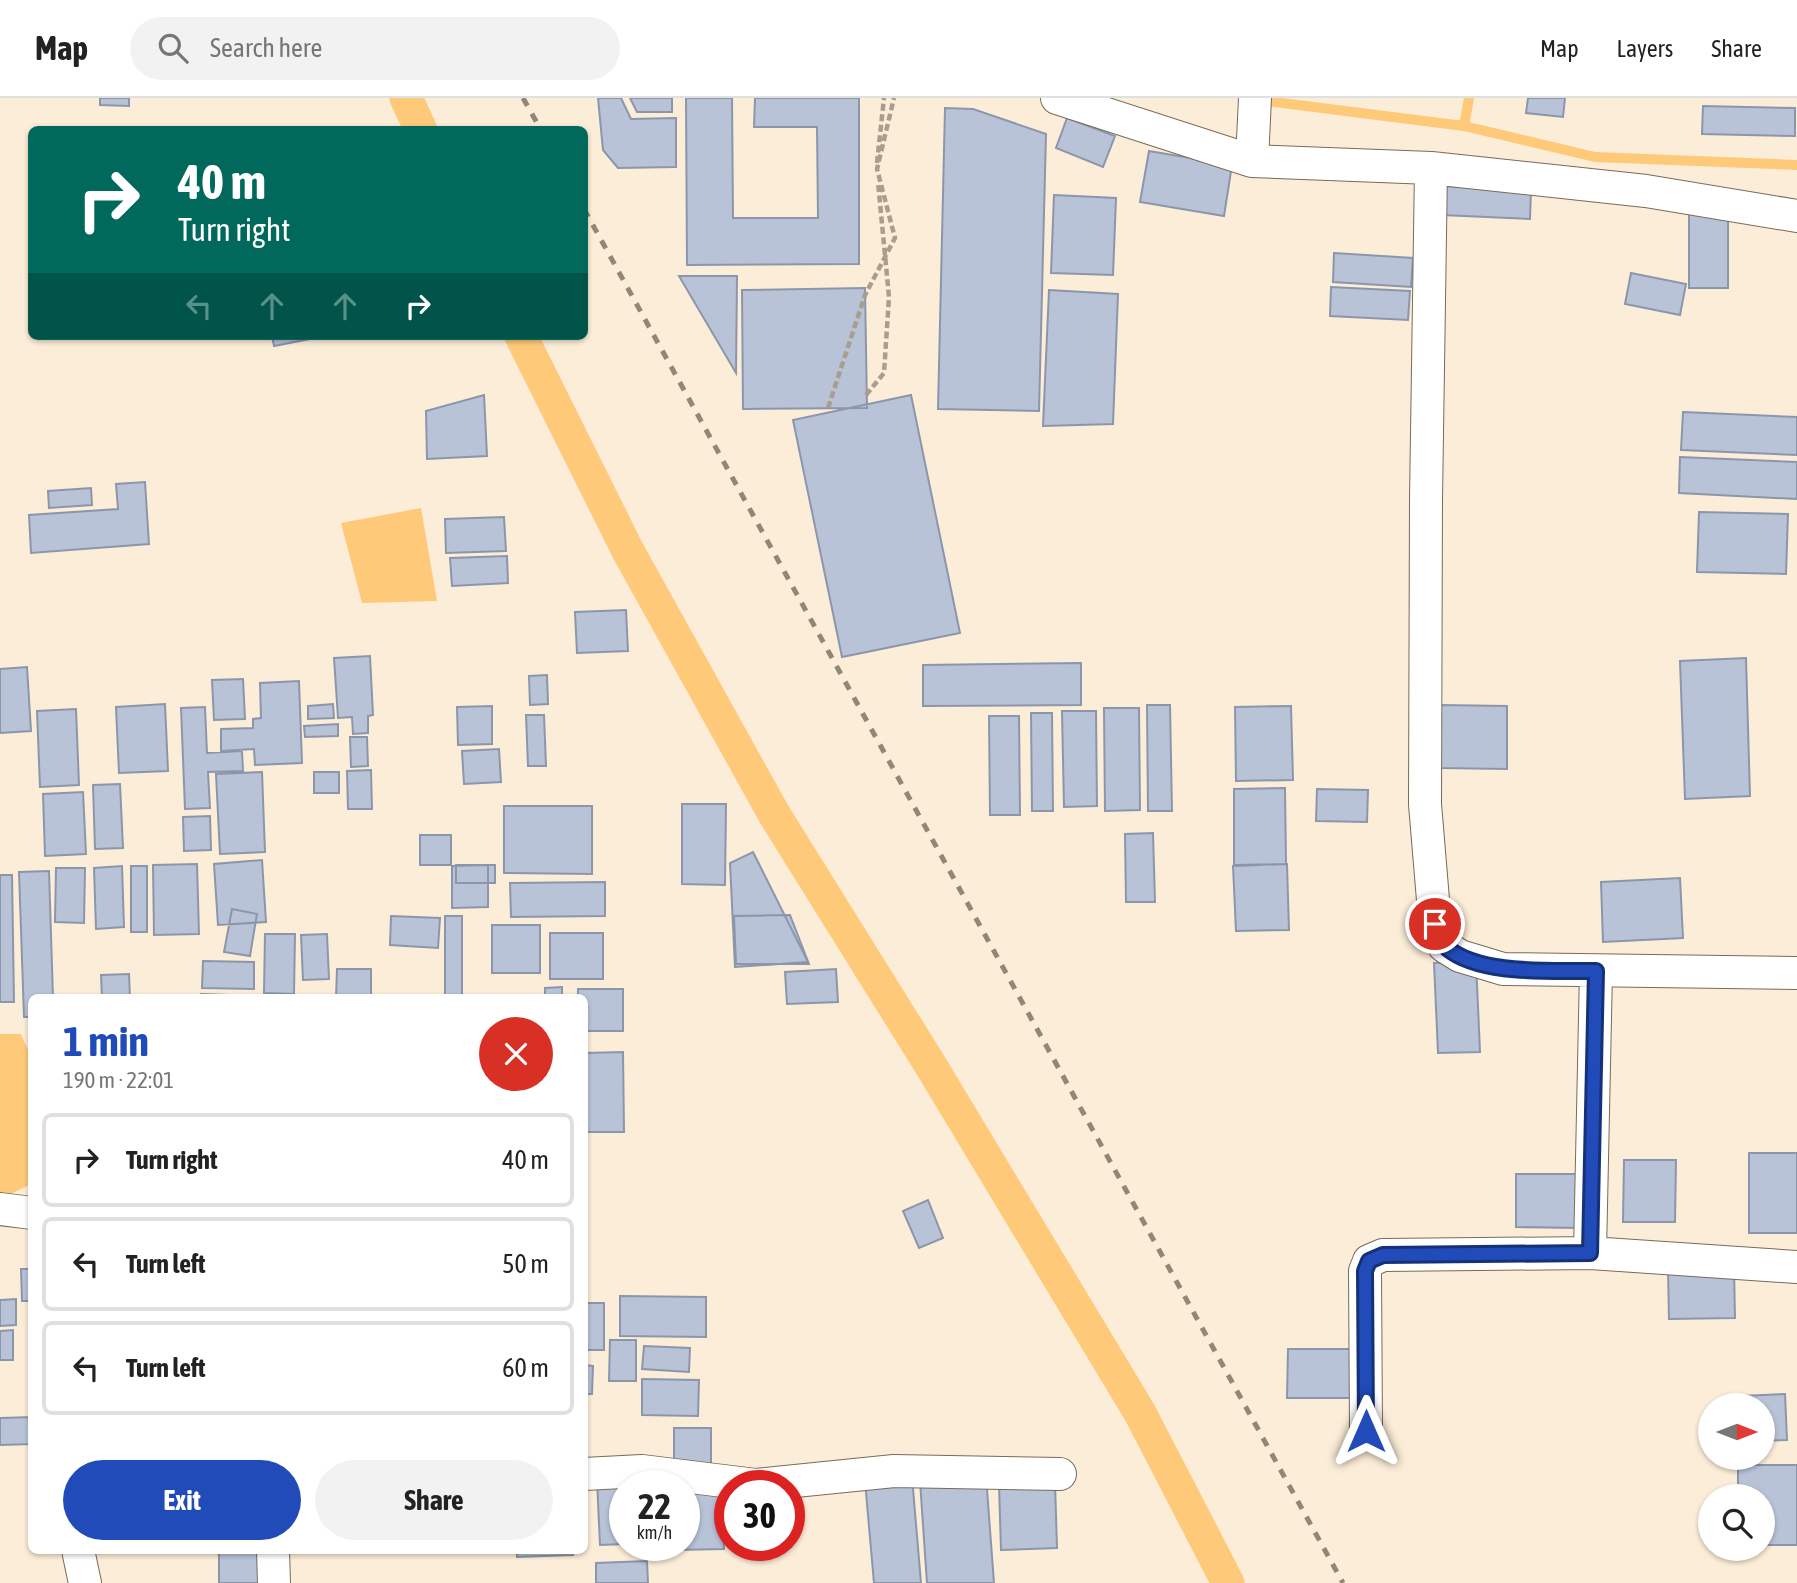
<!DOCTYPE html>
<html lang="en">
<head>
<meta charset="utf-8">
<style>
	body { margin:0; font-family:"Asap Condensed",sans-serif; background:#f2f2f2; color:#222; height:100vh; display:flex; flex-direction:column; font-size:26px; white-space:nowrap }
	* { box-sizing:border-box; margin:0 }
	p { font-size:23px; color:#767676 }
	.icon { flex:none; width:38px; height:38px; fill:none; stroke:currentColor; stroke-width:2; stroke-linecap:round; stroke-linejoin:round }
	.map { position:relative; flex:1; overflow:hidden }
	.details { position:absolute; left:28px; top:896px; width:560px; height:560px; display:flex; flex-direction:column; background:#fff; border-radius:10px; box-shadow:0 2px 5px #0004 }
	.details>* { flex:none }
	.top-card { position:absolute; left:28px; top:28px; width:560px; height:214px; border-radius:10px; box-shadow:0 2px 5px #0004; background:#00695c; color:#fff; overflow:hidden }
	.needle { width:46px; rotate:90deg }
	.controls { position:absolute; left:1698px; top:1295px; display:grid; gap:14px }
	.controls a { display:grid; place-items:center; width:77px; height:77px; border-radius:50%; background:#fff; box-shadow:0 2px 5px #0004; font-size:35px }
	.speed { position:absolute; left:609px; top:1372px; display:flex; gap:14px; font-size:35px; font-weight:700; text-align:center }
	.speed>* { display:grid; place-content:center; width:91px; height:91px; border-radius:50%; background:#fff; box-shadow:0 2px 5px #0004; line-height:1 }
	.speed small { font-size:18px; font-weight:400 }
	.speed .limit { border:10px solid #d22; background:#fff; color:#111 }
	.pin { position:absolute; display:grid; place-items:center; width:60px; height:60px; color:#fff; margin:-30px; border:4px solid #fff; border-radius:50%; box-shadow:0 2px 7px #0007 }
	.me { position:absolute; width:77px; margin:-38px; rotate:0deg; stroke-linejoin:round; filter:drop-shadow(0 0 5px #0008) }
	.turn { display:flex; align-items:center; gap:24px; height:147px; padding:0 35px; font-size:32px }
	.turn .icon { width:91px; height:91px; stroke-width:2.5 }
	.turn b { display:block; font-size:49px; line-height:60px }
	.lanes { display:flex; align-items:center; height:66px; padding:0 35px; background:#0003; justify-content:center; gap:35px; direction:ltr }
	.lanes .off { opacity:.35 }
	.round { display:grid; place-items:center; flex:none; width:74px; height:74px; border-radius:37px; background:#f2f2f2 }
	.head { display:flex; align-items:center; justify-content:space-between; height:119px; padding:0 35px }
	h1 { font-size:42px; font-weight:700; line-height:52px; color:#214bb9 }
	.action { display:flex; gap:14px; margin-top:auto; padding:14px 35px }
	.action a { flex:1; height:80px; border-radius:42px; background:#214bb9; color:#fff; font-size:28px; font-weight:700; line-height:80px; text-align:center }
	.action a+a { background:#f2f2f2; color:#222 }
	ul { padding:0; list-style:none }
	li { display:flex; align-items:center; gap:21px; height:94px; margin:0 14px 10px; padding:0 21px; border:4px solid #e0e0e0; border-radius:10px }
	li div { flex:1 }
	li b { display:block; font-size:26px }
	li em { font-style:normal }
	header { display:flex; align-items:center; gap:42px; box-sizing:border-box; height:98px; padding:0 35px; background:#fff; border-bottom:2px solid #e0e0e0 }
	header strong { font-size:33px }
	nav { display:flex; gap:38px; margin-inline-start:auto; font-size:24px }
	.search { width:490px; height:63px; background:#f2f2f2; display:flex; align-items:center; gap:18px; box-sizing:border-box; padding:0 24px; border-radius:38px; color:#767676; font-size:26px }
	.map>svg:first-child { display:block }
	.water { fill:#ffc97a }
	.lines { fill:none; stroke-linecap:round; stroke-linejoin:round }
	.stream { stroke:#ffc97a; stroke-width:10 }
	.canal { stroke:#ffc97a; stroke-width:33 }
	.building { fill:#b8c3d8; stroke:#8c96ab; stroke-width:2 }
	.minor-casing { stroke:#786b59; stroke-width:34 }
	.path { stroke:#a99d8d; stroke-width:4.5; stroke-dasharray:7 3.5; stroke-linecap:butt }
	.minor { stroke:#fff; stroke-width:32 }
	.rail { stroke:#918778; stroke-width:5; stroke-dasharray:9 9; stroke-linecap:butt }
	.route-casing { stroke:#153178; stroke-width:18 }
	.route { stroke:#214bb9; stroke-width:12 }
</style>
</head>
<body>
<header>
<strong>Map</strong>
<div class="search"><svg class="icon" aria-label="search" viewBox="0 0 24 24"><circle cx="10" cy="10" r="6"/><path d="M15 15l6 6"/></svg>Search here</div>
<nav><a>Map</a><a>Layers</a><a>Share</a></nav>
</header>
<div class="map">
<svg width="1797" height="1485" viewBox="0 0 1797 1485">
	<rect width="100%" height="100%" fill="#fcedd8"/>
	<path class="water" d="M 421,410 L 437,503 L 362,505 L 341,425 Z
		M 0,936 L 21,936 L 31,959 L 31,1086 L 7,1098 L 0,1098 Z"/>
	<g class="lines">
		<path class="stream" d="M 1469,0 L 1464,28 L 1595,59 L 1797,67
			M 1258,2 L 1464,28"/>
		<path class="canal" d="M 406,0 L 421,32
			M 521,238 L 628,453 L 774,716 L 931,968 L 1140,1315 L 1228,1485"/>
	</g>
	<path class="building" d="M 100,0 L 129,0 L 129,8 L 100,7 Z
		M 598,0 L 621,0 L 631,21 L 676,20 L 676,69 L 618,70 L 603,52 Z
		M 672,0 L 672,14 L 637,14 L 630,0 Z
		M 686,0 L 732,0 L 733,120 L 818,120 L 817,29 L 754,29 L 755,0 L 859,0 L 859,166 L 687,167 Z
		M 1528,0 L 1565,0 L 1563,19 L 1526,15 Z
		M 1703,8 L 1795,10 L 1795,38 L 1702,36 Z
		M 945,10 L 973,11 L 1046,36 L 1039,313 L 938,311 Z
		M 1067,20 L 1115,38 L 1103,69 L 1056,50 Z
		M 1149,53 L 1232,67 L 1224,118 L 1140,104 Z
		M 1443,88 L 1531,92 L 1530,121 L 1442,117 Z
		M 1054,97 L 1116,100 L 1113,177 L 1051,175 Z
		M 1689,107 L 1728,107 L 1728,190 L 1689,190 Z
		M 1334,155 L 1413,160 L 1411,189 L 1333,184 Z
		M 1631,175 L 1686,186 L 1680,217 L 1625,206 Z
		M 679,178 L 737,178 L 736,275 Z
		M 1331,189 L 1410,193 L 1408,222 L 1330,218 Z
		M 865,190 L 867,310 L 743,311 L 742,192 Z
		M 1049,192 L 1118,196 L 1113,326 L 1043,328 Z
		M 272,238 L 325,238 L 274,248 Z
		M 484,297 L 487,358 L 427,361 L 426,313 Z
		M 911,297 L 960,535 L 842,559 L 793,322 Z
		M 1683,314 L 1797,319 L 1797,357 L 1681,352 Z
		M 1680,359 L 1797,364 L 1797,401 L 1679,395 Z
		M 145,384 L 149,446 L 31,455 L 29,417 L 118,411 L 116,386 Z
		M 91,390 L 92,407 L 49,410 L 48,393 Z
		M 1699,414 L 1788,416 L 1786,476 L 1697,474 Z
		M 504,419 L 506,453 L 446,455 L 445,421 Z
		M 507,458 L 508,485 L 452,488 L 450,460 Z
		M 626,512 L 628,553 L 577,555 L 575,514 Z
		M 370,558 L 373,617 L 368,618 L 368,635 L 353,636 L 352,619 L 338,620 L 334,560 Z
		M 1746,560 L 1750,698 L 1685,701 L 1680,563 Z
		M 1081,565 L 1081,607 L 923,608 L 923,567 Z
		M 27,569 L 31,633 L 0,635 L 0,571 Z
		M 547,577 L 548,606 L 530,607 L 529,578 Z
		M 243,581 L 245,621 L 214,622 L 212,582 Z
		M 299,583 L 302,665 L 255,667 L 254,651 L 221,653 L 221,631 L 253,630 L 253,621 L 261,620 L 260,585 Z
		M 165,606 L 168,673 L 119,675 L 116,609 Z
		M 333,606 L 334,620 L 308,621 L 308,608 Z
		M 1147,607 L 1170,607 L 1172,713 L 1148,713 Z
		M 1441,607 L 1507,608 L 1507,671 L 1440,670 Z
		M 492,608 L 492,646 L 458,647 L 457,609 Z
		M 1291,608 L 1293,682 L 1236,683 L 1235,609 Z
		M 205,609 L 207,655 L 242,653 L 243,673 L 208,674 L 210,710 L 185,711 L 181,610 Z
		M 1104,610 L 1139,610 L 1140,712 L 1105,713 Z
		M 76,611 L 79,687 L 40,689 L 37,613 Z
		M 1062,613 L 1096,613 L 1097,708 L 1064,709 Z
		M 1031,615 L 1052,615 L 1053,713 L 1032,713 Z
		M 526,617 L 544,617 L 546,668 L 528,668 Z
		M 989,618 L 1019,618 L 1020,717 L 990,717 Z
		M 338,626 L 338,638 L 305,639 L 304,628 Z
		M 350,639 L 367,639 L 368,668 L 351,669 Z
		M 499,651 L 501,684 L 464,686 L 462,653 Z
		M 371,672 L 372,711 L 348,711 L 347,673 Z
		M 262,674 L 265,754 L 220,756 L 216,676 Z
		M 314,674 L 339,674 L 339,695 L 314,695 Z
		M 120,686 L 123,750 L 95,751 L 93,687 Z
		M 1285,690 L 1286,766 L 1234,767 L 1234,691 Z
		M 1317,691 L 1368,692 L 1367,724 L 1316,723 Z
		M 83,694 L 86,756 L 45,758 L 43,696 Z
		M 682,706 L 726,706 L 725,787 L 682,786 Z
		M 504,708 L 592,708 L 592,776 L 504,775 Z
		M 210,718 L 211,752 L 184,753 L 183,719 Z
		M 1153,735 L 1155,804 L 1126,804 L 1125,736 Z
		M 420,737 L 451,737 L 451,767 L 420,767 Z
		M 753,754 L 808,864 L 735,869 L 730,765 Z
		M 262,762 L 266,824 L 218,827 L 214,766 Z
		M 197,766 L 199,836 L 154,837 L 153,767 Z
		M 1287,766 L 1289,832 L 1236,833 L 1233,768 Z
		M 456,767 L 495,767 L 495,785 L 456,785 Z
		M 488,767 L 488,809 L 452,810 L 452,768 Z
		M 122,768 L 124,829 L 96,831 L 94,770 Z
		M 131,768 L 147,768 L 147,834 L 131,834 Z
		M 56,770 L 85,770 L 84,825 L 55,824 Z
		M 49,773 L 53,900 L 32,900 L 32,919 L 24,919 L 19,774 Z
		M 0,777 L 12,777 L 14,904 L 0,904 Z
		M 1680,780 L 1683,840 L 1603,844 L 1601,784 Z
		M 605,784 L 605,818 L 511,819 L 510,785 Z
		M 232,811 L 257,816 L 250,858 L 224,854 Z
		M 790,817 L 809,866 L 736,866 L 734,818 Z
		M 391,818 L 440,820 L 438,850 L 390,847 Z
		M 445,818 L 462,818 L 462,900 L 445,900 Z
		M 492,827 L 540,827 L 540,875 L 492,875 Z
		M 550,835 L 603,835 L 603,881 L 550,881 Z
		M 265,836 L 295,836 L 294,896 L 264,895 Z
		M 327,836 L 329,881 L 303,882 L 301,837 Z
		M 203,863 L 254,864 L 254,891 L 202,890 Z
		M 1476,863 L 1480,954 L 1438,955 L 1434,865 Z
		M 337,871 L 371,871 L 371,900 L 336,900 Z
		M 836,871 L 838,904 L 787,906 L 785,874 Z
		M 129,876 L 130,900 L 102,900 L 101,877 Z
		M 562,889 L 562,900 L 545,900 L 545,890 Z
		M 578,891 L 623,891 L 623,933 L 584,933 L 584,900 L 578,900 Z
		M 201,896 L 256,898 L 256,900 L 200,900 Z
		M 623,954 L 624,1034 L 584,1034 L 584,955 Z
		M 1749,1055 L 1797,1055 L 1797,1135 L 1749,1135 Z
		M 1624,1062 L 1676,1062 L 1675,1124 L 1623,1124 Z
		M 1516,1076 L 1580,1076 L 1580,1130 L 1516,1129 Z
		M 928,1102 L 943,1140 L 919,1150 L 903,1113 Z
		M 1734,1170 L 1735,1220 L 1669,1221 L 1668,1171 Z
		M 21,1171 L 32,1171 L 32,1203 L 22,1203 Z
		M 620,1198 L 706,1199 L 706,1239 L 620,1238 Z
		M 16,1201 L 16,1227 L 0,1228 L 0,1202 Z
		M 584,1205 L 604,1205 L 604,1252 L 584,1252 Z
		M 13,1232 L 13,1262 L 0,1262 L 0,1233 Z
		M 610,1242 L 636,1242 L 636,1283 L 609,1283 Z
		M 644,1248 L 690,1250 L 689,1274 L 642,1271 Z
		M 1288,1251 L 1355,1251 L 1355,1300 L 1287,1300 Z
		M 584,1267 L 593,1268 L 592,1296 L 584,1296 Z
		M 642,1281 L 699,1282 L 698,1318 L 642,1317 Z
		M 1785,1296 L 1787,1342 L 1762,1343 L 1762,1307 L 1741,1307 L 1741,1298 Z
		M 32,1319 L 32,1346 L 0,1347 L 0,1320 Z
		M 674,1330 L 711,1330 L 711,1372 L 674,1372 Z
		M 1738,1367 L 1797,1367 L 1797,1447 L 1762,1447 L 1762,1398 L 1738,1398 Z
		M 986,1378 L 994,1485 L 927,1485 L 920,1383 Z
		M 912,1379 L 921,1485 L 874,1485 L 865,1383 Z
		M 597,1382 L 625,1388 L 625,1446 L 600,1447 Z
		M 722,1385 L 724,1451 L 676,1452 L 676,1447 L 684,1447 L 684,1388 Z
		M 1055,1385 L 1057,1450 L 1001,1452 L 999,1387 Z
		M 219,1452 L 262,1452 L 261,1485 L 219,1485 Z
		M 517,1452 L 572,1452 L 573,1457 L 517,1459 Z
		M 647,1463 L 648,1485 L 596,1485 L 596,1465 Z"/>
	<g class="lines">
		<defs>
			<path id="minor" d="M 1057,0 L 1252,63 L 1431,70 L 1646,93 L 1797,118
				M 1252,63 L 1255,0
				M 1431,70 L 1426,402 L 1425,706 L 1435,826 L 1444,848 L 1460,858 L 1503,871 L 1797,875
				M 0,1111 L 32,1115
				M 1590,1155 L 1596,873
				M 1366,1333 L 1365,1173 L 1369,1163 L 1383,1157 L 1590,1155 L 1797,1169
				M 584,1376 L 642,1373 L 756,1387 L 894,1373 L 1060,1376
				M 78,1452 L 85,1485
				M 273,1452 L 274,1485"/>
		</defs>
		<use href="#minor" class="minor-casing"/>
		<path class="path" d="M 877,65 L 884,0
			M 866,297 L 884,275 L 889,199 L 878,84
			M 828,310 L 865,197 L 895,140 L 877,71 L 894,0"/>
		<use href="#minor" class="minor"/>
		<path class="rail" d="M 523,0 L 541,32
			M 584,111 L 1343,1485"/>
	</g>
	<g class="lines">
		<defs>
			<path id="route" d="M 1366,1333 L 1365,1173 L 1369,1163 L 1383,1157 L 1590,1155 L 1596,873 C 1553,872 1481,878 1447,850 C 1441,844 1438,833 1435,826"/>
		</defs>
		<use href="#route" class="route-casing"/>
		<use href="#route" class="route"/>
	</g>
</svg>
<div class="controls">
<a><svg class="needle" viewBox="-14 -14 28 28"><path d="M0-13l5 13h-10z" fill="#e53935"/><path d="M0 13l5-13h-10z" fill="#767676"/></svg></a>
<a><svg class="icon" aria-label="search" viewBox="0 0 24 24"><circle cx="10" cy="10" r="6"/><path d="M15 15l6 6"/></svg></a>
</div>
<div class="speed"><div>22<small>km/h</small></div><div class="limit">30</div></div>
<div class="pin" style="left:1435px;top:826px;background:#d93025"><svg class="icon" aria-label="arrive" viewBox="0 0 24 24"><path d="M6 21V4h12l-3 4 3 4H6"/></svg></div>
<svg class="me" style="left:1366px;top:1333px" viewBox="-20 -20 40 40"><path d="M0-17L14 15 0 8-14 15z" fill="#214bb9" stroke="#fff" stroke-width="4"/></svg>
<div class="top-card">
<div class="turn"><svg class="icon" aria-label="right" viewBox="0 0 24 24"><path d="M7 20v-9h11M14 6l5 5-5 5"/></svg><div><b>40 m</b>Turn right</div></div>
<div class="lanes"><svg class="icon off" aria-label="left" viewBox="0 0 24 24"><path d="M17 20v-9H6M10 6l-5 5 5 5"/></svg><svg class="icon off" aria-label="ahead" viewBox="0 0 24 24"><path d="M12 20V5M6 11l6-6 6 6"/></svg><svg class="icon off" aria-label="ahead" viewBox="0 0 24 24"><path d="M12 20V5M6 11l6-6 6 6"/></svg><svg class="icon" aria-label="right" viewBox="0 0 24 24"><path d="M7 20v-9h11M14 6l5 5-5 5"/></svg></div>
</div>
<section class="details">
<div class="head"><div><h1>1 min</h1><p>190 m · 22:01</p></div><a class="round" style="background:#d93025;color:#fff"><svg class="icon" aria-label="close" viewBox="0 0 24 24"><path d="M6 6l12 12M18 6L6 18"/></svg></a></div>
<ul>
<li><svg class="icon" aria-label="right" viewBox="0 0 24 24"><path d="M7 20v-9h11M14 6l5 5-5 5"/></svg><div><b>Turn right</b></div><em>40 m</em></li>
<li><svg class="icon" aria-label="left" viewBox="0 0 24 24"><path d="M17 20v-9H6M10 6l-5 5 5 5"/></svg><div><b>Turn left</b></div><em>50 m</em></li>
<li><svg class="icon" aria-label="left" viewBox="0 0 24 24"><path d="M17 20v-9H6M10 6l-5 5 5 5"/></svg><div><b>Turn left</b></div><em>60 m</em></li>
</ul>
<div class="action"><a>Exit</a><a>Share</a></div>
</section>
</div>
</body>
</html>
